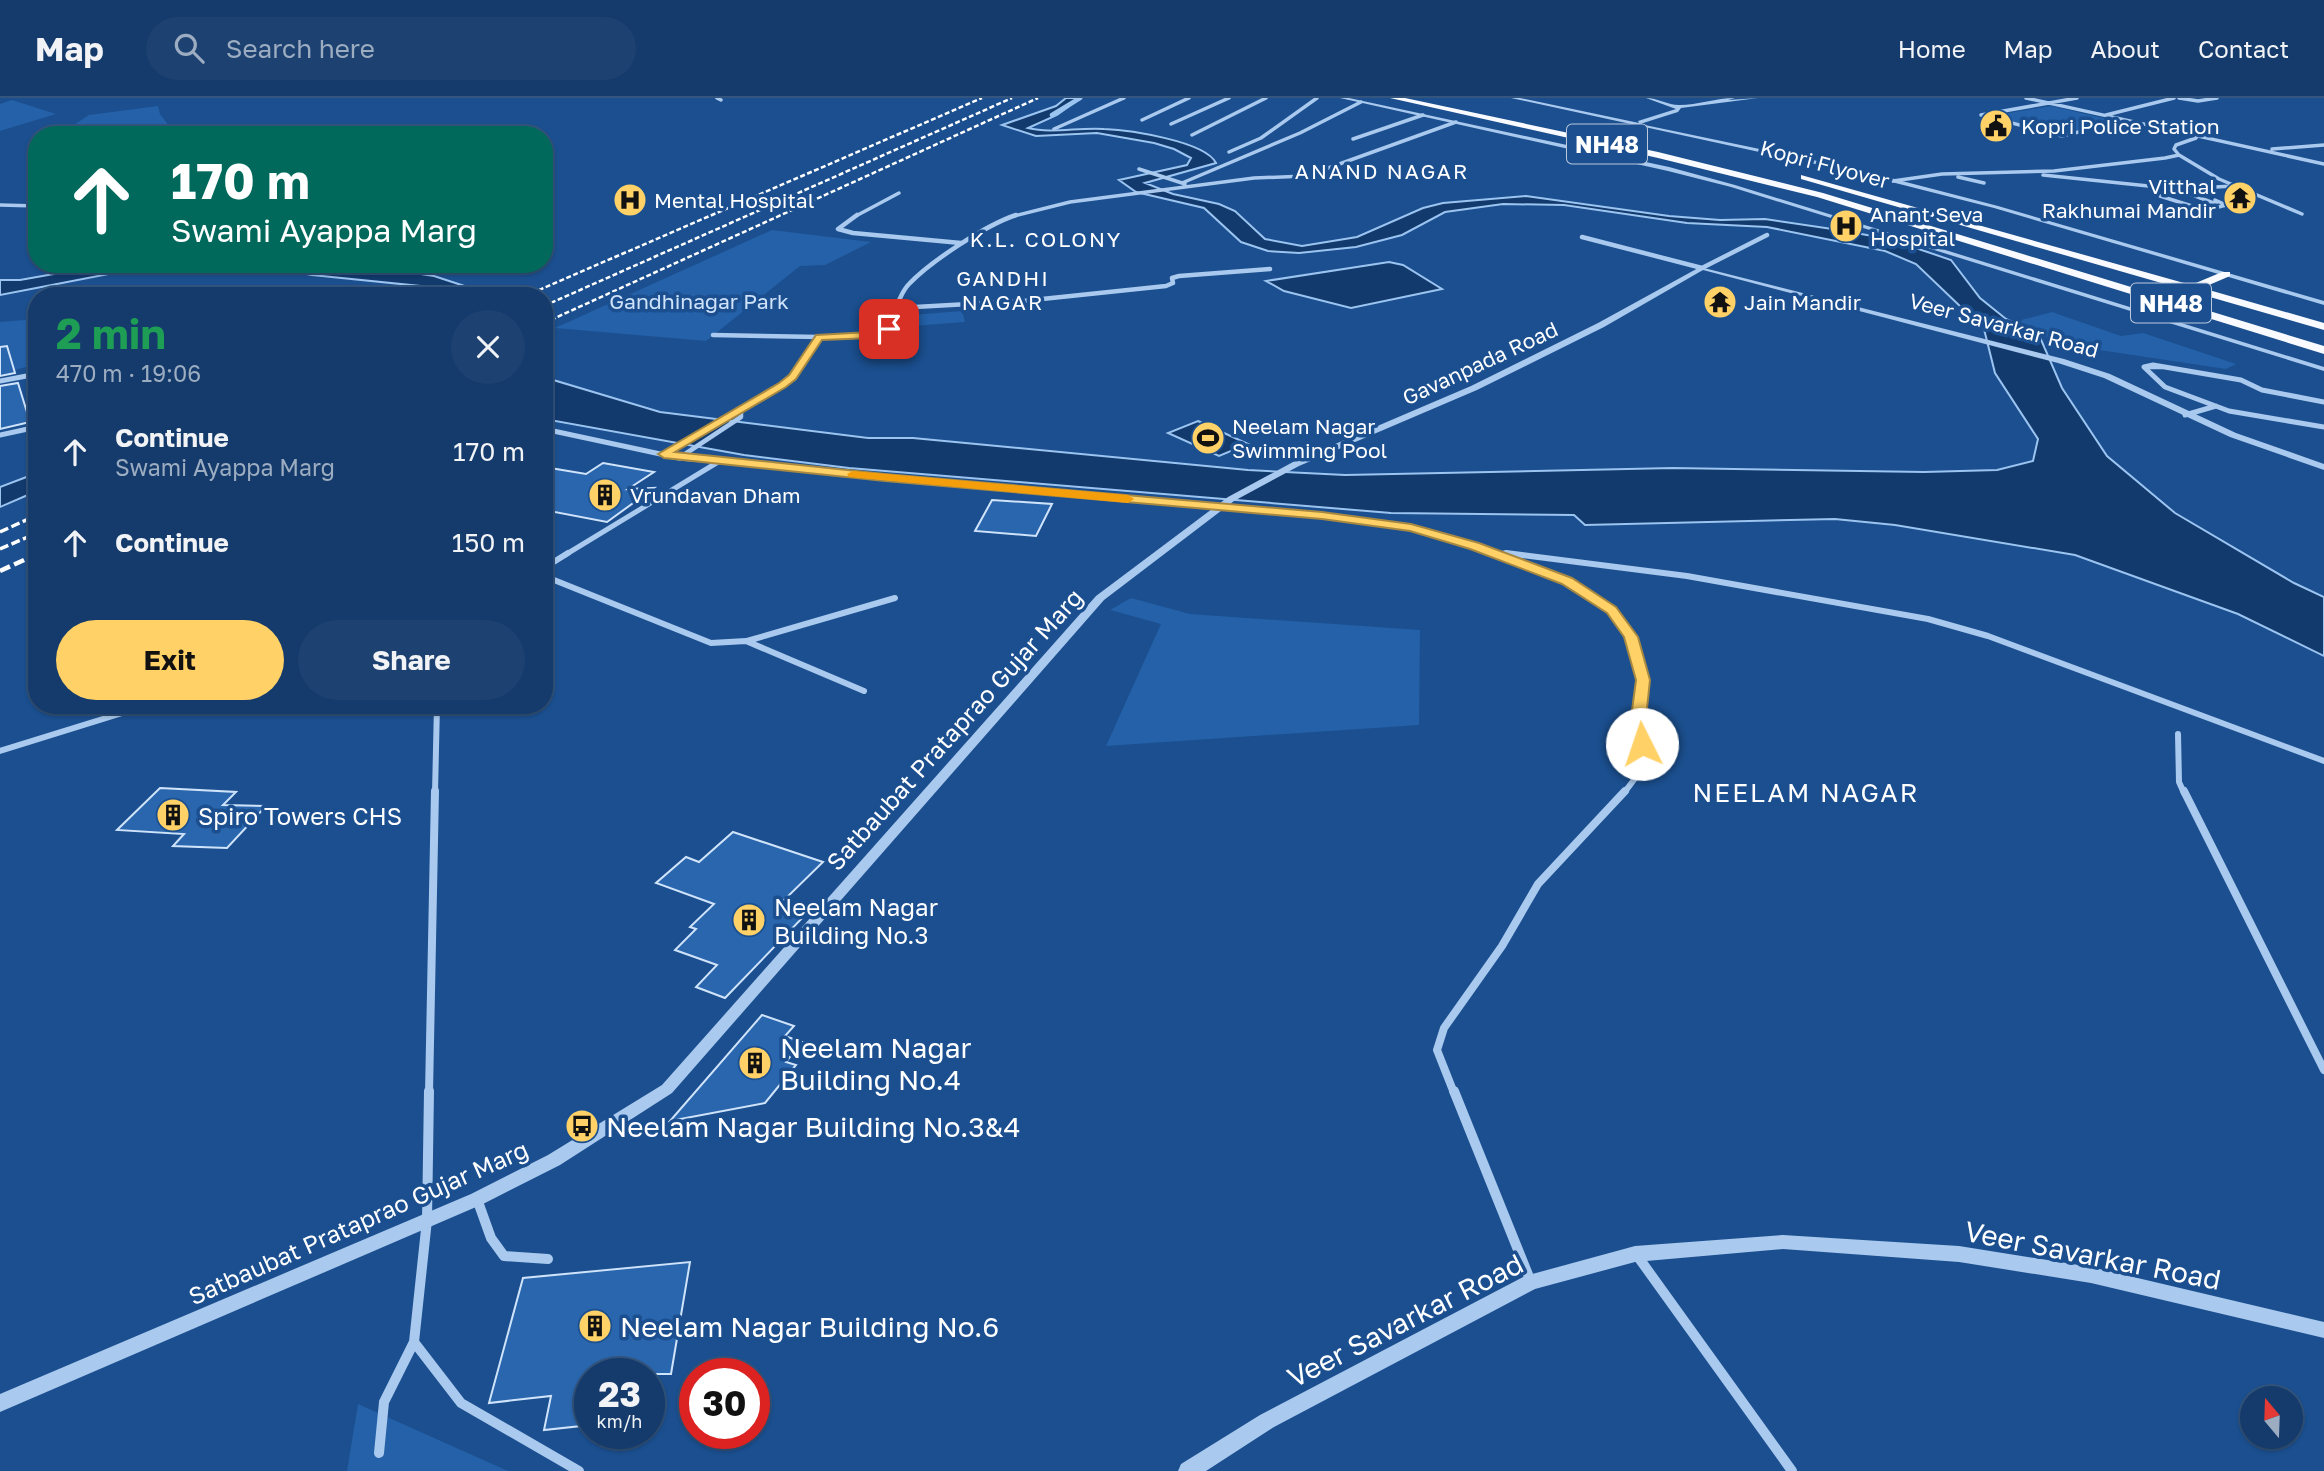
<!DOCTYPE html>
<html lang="en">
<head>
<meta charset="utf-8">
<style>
	body { margin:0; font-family:"Golos Text",sans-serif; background:#1d4271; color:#f1f3f6; height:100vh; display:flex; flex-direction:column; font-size:26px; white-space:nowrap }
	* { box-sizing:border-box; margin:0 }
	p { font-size:23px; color:#9dadc1 }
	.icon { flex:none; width:38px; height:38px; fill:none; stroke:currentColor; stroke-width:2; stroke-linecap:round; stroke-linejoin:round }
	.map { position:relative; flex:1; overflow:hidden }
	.details { position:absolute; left:28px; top:189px; width:525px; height:427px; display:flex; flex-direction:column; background:#143b6b; border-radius:28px; box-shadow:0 2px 5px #0004,0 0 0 2px #33557e }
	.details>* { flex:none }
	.banner { position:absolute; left:28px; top:28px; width:525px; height:147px; border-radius:28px; box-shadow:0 2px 5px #0004,0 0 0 2px #33557e; background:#00695c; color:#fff; overflow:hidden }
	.needle { width:46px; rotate:341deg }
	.buttons { position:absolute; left:2240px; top:1288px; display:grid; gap:14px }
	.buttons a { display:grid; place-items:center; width:63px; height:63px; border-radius:50%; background:#143b6b; box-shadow:0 2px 5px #0004,0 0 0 2px #33557e; font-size:35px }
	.speed { position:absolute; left:574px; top:1260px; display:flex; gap:14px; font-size:35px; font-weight:700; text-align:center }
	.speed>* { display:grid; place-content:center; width:91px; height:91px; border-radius:50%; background:#143b6b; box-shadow:0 2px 5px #0004,0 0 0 2px #33557e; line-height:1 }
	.speed small { font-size:18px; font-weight:400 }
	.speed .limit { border:10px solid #d22; background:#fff; color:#111 }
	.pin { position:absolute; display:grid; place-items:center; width:60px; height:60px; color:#fff; margin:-30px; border-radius:14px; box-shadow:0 4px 10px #0006 }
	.me { position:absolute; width:77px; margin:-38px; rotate:356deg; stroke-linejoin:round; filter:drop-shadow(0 0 5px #0008) }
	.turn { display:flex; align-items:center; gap:24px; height:147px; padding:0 28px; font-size:32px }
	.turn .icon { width:91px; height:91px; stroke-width:2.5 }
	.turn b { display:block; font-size:49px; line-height:60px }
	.round { display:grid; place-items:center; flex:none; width:74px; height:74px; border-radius:37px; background:#1d4271 }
	.overview { display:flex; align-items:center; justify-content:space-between; height:119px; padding:0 28px }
	h1 { font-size:42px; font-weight:700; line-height:52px; color:#1e9e55 }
	.button { display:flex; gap:14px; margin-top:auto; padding:14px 28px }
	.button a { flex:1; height:80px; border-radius:42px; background:#ffd166; color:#111; font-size:28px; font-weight:700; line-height:80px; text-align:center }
	.button a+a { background:#1d4271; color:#f1f3f6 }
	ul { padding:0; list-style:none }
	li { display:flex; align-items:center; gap:21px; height:91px; padding:0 28px }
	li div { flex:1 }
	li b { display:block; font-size:26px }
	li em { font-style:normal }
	header { display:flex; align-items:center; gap:42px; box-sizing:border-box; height:98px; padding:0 35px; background:#143b6b; border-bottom:2px solid #33557e }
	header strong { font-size:33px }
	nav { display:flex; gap:38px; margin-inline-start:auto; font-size:24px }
	.search { width:490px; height:63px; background:#1d4271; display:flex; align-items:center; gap:18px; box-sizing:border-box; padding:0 24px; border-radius:38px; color:#9dadc1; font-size:26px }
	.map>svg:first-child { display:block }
	.green { fill:#2461a8 }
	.water { fill:#123a6d; stroke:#9cc4f0; stroke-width:2 }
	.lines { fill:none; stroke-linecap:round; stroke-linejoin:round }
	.stream { stroke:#9cc4f0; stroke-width:4.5 }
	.building { fill:#2a66ad; stroke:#cfe3fa; stroke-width:2 }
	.pedestrian { stroke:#a9c9ee; stroke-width:4.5 }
	.minor-far5 { stroke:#a9c9ee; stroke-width:3.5 }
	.minor-far4 { stroke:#a9c9ee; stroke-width:4.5 }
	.minor-far3 { stroke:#a9c9ee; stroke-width:5 }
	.minor-far2 { stroke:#a9c9ee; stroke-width:6 }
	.minor-far1 { stroke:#a9c9ee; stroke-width:8 }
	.minor { stroke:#a9c9ee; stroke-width:10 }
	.tertiary { fill:#a9c9ee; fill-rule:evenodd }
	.trunk { fill:#f8faff; fill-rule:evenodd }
	.rail-far2 { stroke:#fff; stroke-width:2.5; stroke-dasharray:5 2.5; stroke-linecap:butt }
	.rail-far1 { stroke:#fff; stroke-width:3.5; stroke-dasharray:9 3.5; stroke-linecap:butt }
	.rail { stroke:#fff; stroke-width:4.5; stroke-dasharray:11 4.5; stroke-linecap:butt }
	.route { fill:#ffd166; stroke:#a68842; stroke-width:2 }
	.slow { fill:#f59e0b }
	.labels { text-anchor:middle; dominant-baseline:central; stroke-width:7; stroke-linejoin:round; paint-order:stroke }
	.far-poi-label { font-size:21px; fill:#fff; stroke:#1b4f8f; text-anchor:start }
	.far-street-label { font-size:21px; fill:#fff; stroke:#1b4f8f }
	.far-neighbourhood-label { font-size:21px; letter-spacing:2px; fill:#fff; stroke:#1b4f8f }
	.far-park-label { font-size:21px; fill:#cfe3fa; stroke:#1b4f8f }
	.shield { fill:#1b4f8f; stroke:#bbcadd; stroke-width:2 }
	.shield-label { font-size:23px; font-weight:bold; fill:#fff }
	.street-label { font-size:24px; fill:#fff; stroke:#1b4f8f }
	.poi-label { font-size:24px; fill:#fff; stroke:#1b4f8f; text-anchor:start }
	.neighbourhood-label { font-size:26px; letter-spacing:2px; fill:#fff; stroke:#1b4f8f }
	.near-poi-label { font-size:28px; fill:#fff; stroke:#1b4f8f; text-anchor:start }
	.near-street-label { font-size:28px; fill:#fff; stroke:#1b4f8f }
</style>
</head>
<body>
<header>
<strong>Map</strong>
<div class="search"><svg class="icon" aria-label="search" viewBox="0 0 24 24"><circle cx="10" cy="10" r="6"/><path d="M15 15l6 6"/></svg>Search here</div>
<nav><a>Home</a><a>Map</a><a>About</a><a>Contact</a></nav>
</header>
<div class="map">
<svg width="2324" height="1373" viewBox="0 0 2324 1373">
	<rect width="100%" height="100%" fill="#1b4f8f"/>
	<path class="green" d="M 12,2 L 56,16 L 0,33 L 0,6 Z
		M 158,8 L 160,16 L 173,33 L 152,37 L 71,37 L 66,32 L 89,17 Z
		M 2051,8 L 2116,23 L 2061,36 L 1991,18 Z
		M 772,132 L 871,144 L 825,167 L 800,168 L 706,243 L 555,230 Z
		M 962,213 L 965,224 L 913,228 L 911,217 Z
		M 2052,214 L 2121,238 L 2143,235 L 2236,266 L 2226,271 L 2059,246 L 2017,223 Z
		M 37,221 L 37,266 L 0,276 L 0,224 Z
		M 1131,500 L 1190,516 L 1420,532 L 1419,627 L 1106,648 L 1161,526 L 1110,512 Z
		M 358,1306 L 508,1373 L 347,1373 Z"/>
	<path class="water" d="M 1066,0 L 1081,0 L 1057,17 L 1028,30 C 1052,36 1079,29 1104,31 C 1129,32 1205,43 1216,65 L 1145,85 L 1173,96 L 1219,106 L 1235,113 L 1265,141 L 1302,148 L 1357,139 L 1423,110 L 1443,105 L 1526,98 L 1669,118 L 1720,122 L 1765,121 L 1839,132 L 1889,141 L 1951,162 L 1980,200 L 2006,221 L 2039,237 L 2062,290 L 2107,358 L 2175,415 L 2294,485 L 2324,499 L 2324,558 L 2238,516 L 2075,457 L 1895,427 L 1835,421 L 1585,427 L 1574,417 L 1391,415 L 849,370 L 744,357 L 544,321 L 544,276 L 550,281 L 660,314 L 868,340 L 913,340 L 1248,372 L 1345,377 L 1673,370 L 1924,374 L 1997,372 L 2033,363 L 2038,341 L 1995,275 L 1984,231 L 1916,166 L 1885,153 L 1767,129 L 1687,125 L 1564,107 L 1503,106 L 1445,114 L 1402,137 L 1356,149 L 1299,155 L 1268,153 L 1241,144 L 1204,110 L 1136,94 L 1119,82 L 1187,67 L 1191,60 L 1174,51 L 1154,45 L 1097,35 L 1036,38 L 1002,27 L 1056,8 Z
		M 1389,164 L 1403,167 L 1442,191 L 1351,210 L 1284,193 L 1266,183 Z
		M 110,166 L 355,166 L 434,178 L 492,197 L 420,198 L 420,188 L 312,177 L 255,167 L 170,169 L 124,173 L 0,197 L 0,182 L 20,182 Z
		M 1198,323 L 1248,346 L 1219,358 L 1168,335 Z
		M 37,375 L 37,393 L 0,409 L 0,389 Z"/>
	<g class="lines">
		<path class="stream" d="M 1052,17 L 1080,0"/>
	</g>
	<path class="building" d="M 7,248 L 15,275 L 0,278 L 0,249 Z
		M 18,285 L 30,324 L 0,331 L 0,288 Z
		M 603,365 L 654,374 L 628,391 L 654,390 L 607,424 L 544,412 L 544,369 L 586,376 Z
		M 992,402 L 1052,406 L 1036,438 L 975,433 Z
		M 160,690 L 236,694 L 223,707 L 266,708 L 227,750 L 173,748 L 184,736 L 117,732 Z
		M 733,734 L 823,764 L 781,805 L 808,814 L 725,900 L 696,889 L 717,867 L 675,852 L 696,831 L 690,829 L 714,806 L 656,785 L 686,759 L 699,764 Z
		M 762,917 L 794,928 L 785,938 L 802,944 L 786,964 L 796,967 L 765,1005 L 670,1023 Z
		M 690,1164 L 671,1276 L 590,1276 L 590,1327 L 544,1332 L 551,1298 L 489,1305 L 523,1180 Z"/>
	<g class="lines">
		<path class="pedestrian" d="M 679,360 L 741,319 L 741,312"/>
		<path class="minor-far5" d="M 717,0 L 721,2
			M 2026,0 L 2324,66
			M 2077,0 L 1981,17 L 2062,38 L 2120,24
			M 2179,0 L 2198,3 L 2217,0
			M 2106,17 L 2174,0
			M 1142,22 L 1189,0
			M 1171,26 L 1229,0
			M 1054,31 L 1124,0
			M 1192,37 L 1266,0
			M 1353,41 L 1423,17
			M 2272,51 L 2324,47
			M 1229,54 L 1261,40 L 1317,0
			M 2179,57 L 2219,81 L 2302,116
			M 1139,71 L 1185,86
			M 2043,77 L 2177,91 L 2234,88
			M 1958,79 L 1984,85
			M 1893,83 L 1942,76 L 2054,73 L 2165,60 L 2179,57 L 2174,51 L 2176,47 L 2196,40
			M 1182,85 L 1300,35 L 1361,4
			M 2177,91 L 2216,106 L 2195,109 L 2160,98 L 2180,94
			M 0,107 L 37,108
			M 854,119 L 899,95
			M 1010,119 L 1070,104 L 1254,80 L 1306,78 L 1456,24
			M 2181,119 L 2226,107 L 2215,102"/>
		<path class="minor-far4" d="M 857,117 L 838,131 L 853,135 L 961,145
			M 2181,119 L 2187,117
			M 1582,139 L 1702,170 L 1767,137
			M 897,210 L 1023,203 L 1166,188 L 1173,185 L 1172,180 L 1179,178 L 1270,171
			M 713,237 L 819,239
			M 799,269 L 819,239 L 871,237 L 889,231 C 894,218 899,196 909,186 C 931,163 986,127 1016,117
			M 2146,269 L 2162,269"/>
		<path class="minor-far3" d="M 0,283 L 37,276
			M 2324,304 L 2262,292 L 2241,282 L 2153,267 L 2144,269 L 2165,289 L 2229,313 L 2324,329
			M 2185,317 L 2216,308
			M 544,331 L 679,360 L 1322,417 L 1411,429 L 1503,457
			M 0,337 L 37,329
			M 664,357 L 783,287 L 800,267
			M 1504,455 L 1520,457
			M 565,457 L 718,364"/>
		<path class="minor-far2" d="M 1499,455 L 1567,483 L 1611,512 L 1631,539 L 1643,582 L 1638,620 L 1645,667 L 1624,695
			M 1506,455 L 1687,478 L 1928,521 L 1988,538 L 2324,663
			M 544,470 L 568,455
			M 544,478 L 711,545 L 746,543 L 864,593
			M 747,543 L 895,500
			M 2178,636 L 2179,684 L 2184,695
			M 0,653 L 148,607
			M 435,695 L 437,607"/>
		<path class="minor-far1" d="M 2184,693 L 2324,972
			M 429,995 L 435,693
			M 1454,995 L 1437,952 L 1444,930 L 1502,848 L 1538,786 L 1625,693"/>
		<path class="minor" d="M 1454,993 L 1531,1184
			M 477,1101 L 491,1140 L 504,1158 L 548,1161
			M 1636,1156 L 1792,1373
			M 414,1244 L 461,1305 L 579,1373
			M 379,1355 L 384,1304 L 414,1244 L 427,1122 L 429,993"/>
		<path class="tertiary" d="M 1340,0 L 1349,0 L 1669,69 L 1735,87 L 2324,269 L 2324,273 L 1731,89 L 1668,73 Z
			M 1511,0 L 1520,0 L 1639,25 L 1638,23 L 1676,11 L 1646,0 C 1657,0 1668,7 1679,7 C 1698,7 1716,0 1735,0 L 1728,2 L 1758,0 L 1681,10 L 1678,14 L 1640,26 L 1856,71 L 1998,108 L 2324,203 L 2324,207 L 1994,110 L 1856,75 Z
			M 1700,169 L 2064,261 L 2110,276 L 2236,335 L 2324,366 L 2324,372 L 2230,339 L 2104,280 L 2058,265 L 1703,172 L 1604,229 L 1477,292 L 1299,368 L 1234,403 L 1104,502 L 672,995 L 560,1067 L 483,1106 L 0,1314 L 0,1296 L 471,1096 L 548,1057 L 662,987 L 1096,498 L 1228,399 L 1293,364 L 1471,288 L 1598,225 Z
			M 1783,1137 L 1959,1148 L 2091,1169 L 2324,1224 L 2324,1240 L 2091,1185 L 1959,1164 L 1783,1151 L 1635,1164 L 1535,1191 L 1274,1329 L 1206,1373 L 1178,1373 L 1181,1366 L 1260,1317 L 1525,1178 L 1635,1148 Z"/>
		<path class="trunk" d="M 1390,0 L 1405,0 L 1658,54 L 1823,95 L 2324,248 L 2324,256 L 1817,99 L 1658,60 Z
			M 1801,77 L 2191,187 L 2222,174 L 2230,174 L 2230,178 L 2202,190 L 2324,225 L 2324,232 L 1801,81 Z"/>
		<path class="rail-far2" d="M 525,198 L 982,0
			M 544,208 L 1012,0
			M 544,225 L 1038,0"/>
		<path class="rail-far1" d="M 0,434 L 37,417
			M 0,451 L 37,435"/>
		<path class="rail" d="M 0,473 L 37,456"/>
	</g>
	<path class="route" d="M 889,228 L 892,229 L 892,233 L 871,240 L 822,242 L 796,281 L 786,289 L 675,354 L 885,376 L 1322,414 L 1411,426 L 1479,445 L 1572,480 L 1616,509 L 1638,539 L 1650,582 L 1646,620 L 1650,646 L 1642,651 L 1634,646 L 1631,620 L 1636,582 L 1624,539 L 1607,515 L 1562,486 L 1470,451 L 1410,433 L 1322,421 L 885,383 L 664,360 L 658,356 L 779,285 L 789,277 L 816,237 L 870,234 Z"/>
	<path class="slow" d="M 853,373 L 1128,397 L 1134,401 L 1128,405 L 849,379 L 847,376 Z"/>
	<defs>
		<symbol id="civic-disc" viewBox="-11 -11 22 22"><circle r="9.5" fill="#ffd166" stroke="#1b4f8f"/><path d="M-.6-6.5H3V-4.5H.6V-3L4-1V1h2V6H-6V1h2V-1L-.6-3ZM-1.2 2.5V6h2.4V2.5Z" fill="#111"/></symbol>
		<symbol id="temple-disc" viewBox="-11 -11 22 22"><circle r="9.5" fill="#ffd166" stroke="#1b4f8f"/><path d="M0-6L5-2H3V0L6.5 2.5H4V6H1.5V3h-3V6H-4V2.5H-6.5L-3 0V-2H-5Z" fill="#111"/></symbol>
		<symbol id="hospital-disc" viewBox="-11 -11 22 22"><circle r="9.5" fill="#ffd166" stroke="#1b4f8f"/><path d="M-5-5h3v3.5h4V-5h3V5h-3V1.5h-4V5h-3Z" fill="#111"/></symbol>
		<symbol id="stadium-disc" viewBox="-11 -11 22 22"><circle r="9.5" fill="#ffd166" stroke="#1b4f8f"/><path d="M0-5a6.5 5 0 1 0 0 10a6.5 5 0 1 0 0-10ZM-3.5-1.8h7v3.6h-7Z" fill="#111"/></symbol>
		<symbol id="building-disc" viewBox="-11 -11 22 22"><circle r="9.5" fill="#ffd166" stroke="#1b4f8f"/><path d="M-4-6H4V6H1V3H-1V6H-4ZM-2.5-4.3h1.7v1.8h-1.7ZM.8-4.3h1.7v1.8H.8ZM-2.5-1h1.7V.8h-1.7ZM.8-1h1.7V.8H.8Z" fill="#111"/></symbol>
		<symbol id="bus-disc" viewBox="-11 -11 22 22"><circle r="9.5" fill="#ffd166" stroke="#1b4f8f"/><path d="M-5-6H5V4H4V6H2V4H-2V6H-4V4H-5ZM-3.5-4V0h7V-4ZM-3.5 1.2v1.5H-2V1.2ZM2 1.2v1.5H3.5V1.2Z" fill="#111"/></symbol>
	</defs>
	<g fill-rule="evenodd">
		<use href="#civic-disc" x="1977" y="9" width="38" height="38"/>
		<use href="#temple-disc" x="2221" y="81" width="38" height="38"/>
		<use href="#hospital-disc" x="611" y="83" width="38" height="38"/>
		<use href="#hospital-disc" x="1827" y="109" width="38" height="38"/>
		<use href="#temple-disc" x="1701" y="185" width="38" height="38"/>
		<use href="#stadium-disc" x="1189" y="321" width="38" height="38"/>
		<use href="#building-disc" x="586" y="378" width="38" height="38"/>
		<use href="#building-disc" x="154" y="698" width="38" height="38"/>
		<use href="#building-disc" x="730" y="803" width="38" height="38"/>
		<use href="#building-disc" x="736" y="946" width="38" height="38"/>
		<use href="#bus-disc" x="563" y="1009" width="38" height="38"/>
		<use href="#building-disc" x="576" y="1209" width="38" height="38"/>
	</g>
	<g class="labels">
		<g class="far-poi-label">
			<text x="2021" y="28">Kopri Police Station</text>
			<text x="2216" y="88" text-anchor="end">Vitthal<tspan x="2216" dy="24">Rakhumai Mandir</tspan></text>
			<text x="654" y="102">Mental Hospital</text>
			<text x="1870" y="116">Anant Seva<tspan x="1870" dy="24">Hospital</tspan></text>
			<text x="1744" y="204">Jain Mandir</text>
			<text x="1232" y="328">Neelam Nagar<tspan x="1232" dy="24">Swimming Pool</tspan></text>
			<text x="630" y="397">Vrundavan Dham</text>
		</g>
		<g class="far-street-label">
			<text transform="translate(1825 66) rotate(15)">Kopri Flyover</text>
			<text transform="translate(2004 227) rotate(15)">Veer Savarkar Road</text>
			<text transform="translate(1480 265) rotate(-25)">Gavanpada Road</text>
		</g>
		<g class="far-neighbourhood-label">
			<text x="1382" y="73">ANAND NAGAR</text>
			<text x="1046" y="141">K.L. COLONY</text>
			<text x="1003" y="180">GANDHI<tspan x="1003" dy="24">NAGAR</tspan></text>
		</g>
		<g class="far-park-label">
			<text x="699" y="203">Gandhinagar Park</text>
		</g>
		<g class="shield">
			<rect x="1567" y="26.5" width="80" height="39" rx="5"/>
			<rect x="2131" y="185.5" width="80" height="39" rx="5"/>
		</g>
		<g class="shield-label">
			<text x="1607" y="46">NH48</text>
			<text x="2171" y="205">NH48</text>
		</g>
		<g class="street-label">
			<text transform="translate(954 631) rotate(-48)">Satbaubat Prataprao Gujar Marg</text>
			<text transform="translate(358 1124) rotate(-24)">Satbaubat Prataprao Gujar Marg</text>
		</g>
		<g class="poi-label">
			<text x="198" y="717">Spiro Towers CHS</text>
			<text x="774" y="808">Neelam Nagar<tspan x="774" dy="28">Building No.3</tspan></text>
		</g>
		<g class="neighbourhood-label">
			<text x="1806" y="694">NEELAM NAGAR</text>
		</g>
		<g class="near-poi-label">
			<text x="780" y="949">Neelam Nagar<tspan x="780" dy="32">Building No.4</tspan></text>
			<text x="606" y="1028">Neelam Nagar Building No.3&amp;4</text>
			<text x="620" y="1228">Neelam Nagar Building No.6</text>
		</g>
		<g class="near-street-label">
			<text transform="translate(2093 1157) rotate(11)">Veer Savarkar Road</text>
			<text transform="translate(1405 1222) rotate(-27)">Veer Savarkar Road</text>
		</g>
	</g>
</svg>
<div class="buttons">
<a><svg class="needle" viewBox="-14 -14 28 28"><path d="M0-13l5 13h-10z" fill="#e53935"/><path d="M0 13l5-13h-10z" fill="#9dadc1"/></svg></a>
</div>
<div class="speed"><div>23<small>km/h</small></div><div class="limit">30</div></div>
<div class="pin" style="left:889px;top:231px;background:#d93025"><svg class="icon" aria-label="arrive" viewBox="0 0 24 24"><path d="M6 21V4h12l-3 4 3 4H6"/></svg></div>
<svg class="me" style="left:1642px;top:646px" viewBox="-20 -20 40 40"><circle r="19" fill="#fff"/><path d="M0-13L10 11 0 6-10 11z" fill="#ffd166"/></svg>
<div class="banner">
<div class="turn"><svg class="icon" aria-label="ahead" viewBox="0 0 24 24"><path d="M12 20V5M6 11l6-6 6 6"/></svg><div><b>170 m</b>Swami Ayappa Marg</div></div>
</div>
<section class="details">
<div class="overview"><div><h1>2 min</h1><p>470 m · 19:06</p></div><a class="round"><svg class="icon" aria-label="close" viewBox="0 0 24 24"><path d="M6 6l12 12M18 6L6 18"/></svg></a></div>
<ul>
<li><svg class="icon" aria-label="ahead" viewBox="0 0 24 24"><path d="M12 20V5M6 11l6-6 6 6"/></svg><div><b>Continue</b><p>Swami Ayappa Marg</p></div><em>170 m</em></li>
<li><svg class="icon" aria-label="ahead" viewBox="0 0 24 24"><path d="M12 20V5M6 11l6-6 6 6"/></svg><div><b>Continue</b></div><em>150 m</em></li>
</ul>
<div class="button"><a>Exit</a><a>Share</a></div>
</section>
</div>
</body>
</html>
